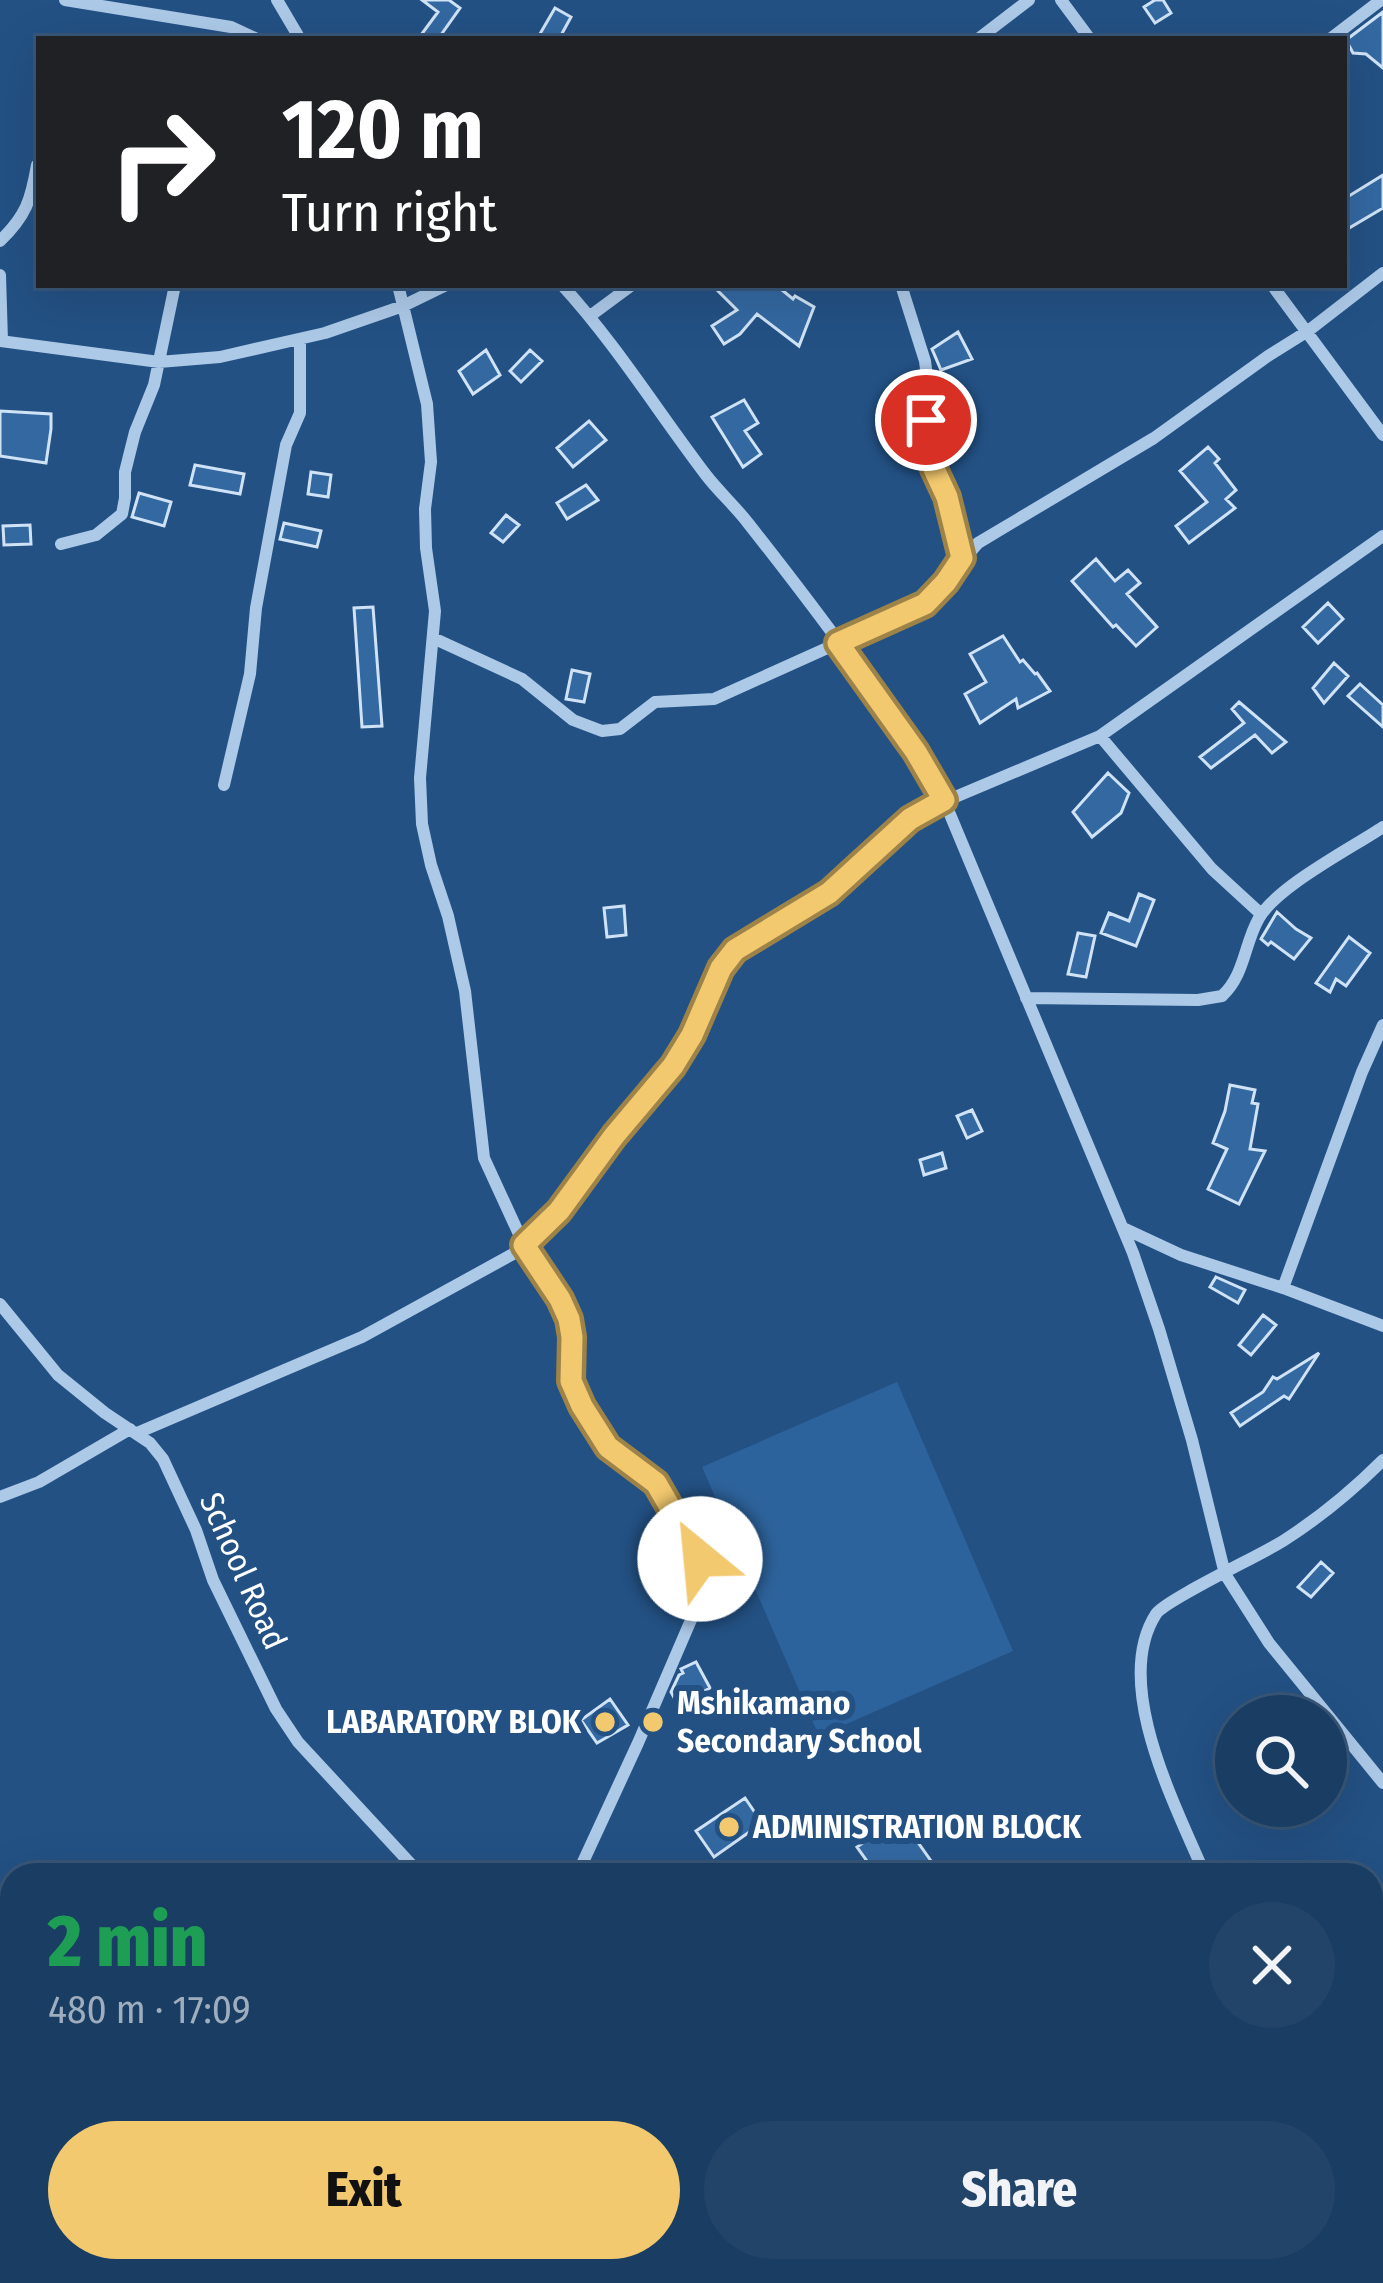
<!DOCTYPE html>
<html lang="en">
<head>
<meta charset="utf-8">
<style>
	body { margin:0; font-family:"Fira Sans Condensed",sans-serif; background:#234469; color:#f1f3f6; height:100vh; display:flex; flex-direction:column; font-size:45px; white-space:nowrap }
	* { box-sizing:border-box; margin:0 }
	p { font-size:39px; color:#9faebe }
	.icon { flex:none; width:66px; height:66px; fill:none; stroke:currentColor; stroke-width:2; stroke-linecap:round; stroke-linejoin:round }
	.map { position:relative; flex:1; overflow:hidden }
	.details { position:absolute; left:0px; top:1863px; width:1383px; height:420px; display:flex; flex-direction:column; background:#1a3d63; border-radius:36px 36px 0 0; box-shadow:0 12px 48px #0002,0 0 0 3px #385678 }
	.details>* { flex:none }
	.banner { position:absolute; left:36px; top:36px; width:1311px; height:252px; border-radius:0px; box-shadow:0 12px 48px #0002,0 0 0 3px #385678; background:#202124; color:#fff; overflow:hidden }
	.controls { position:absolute; left:1215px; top:1695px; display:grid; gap:24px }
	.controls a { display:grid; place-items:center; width:132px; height:132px; border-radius:50%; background:#1a3d63; box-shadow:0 12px 48px #0002,0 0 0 3px #385678; font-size:60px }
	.pin { position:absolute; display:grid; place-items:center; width:102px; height:102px; color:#fff; margin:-51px; border:6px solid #fff; border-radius:50%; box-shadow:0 3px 12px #0007 }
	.me { position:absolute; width:132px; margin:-66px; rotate:332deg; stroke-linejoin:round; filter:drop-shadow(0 0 9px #0008) }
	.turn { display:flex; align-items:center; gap:42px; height:252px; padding:0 48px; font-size:54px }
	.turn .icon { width:156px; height:156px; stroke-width:2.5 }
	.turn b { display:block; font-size:84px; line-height:102px }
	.round { display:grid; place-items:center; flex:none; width:126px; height:126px; border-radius:63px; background:#234469 }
	.overview { display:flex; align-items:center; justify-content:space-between; height:204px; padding:0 48px }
	h1 { font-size:72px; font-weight:800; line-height:90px; color:#1e9e55 }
	.primary-button { display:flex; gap:24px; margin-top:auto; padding:24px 48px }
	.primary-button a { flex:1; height:138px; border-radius:72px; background:#f3c96f; color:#111; font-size:48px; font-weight:800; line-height:138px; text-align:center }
	.primary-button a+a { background:#234469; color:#f1f3f6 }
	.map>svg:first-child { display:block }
	.green { fill:#2d639c }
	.building { fill:#3368a1; stroke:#d0e3f6; stroke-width:3 }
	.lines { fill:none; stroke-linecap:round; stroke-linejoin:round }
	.street { stroke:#acc9e8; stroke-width:12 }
	.route-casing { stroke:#9e8348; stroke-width:30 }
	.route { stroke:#f3c96f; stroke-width:21 }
	.poi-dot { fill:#f3c96f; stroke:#235184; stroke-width:4.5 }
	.labels { text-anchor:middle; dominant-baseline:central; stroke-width:12; stroke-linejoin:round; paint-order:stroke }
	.street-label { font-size:33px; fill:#fff; stroke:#235184 }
	.poi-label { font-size:33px; font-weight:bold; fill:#fff; stroke:#235184; text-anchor:start }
</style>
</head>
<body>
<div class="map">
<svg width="1383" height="2283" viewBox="0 0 1383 2283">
	<rect width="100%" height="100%" fill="#235184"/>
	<path class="green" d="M 897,1382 L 1013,1651 L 819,1736 L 702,1467 Z"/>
	<path class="building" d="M 422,0 L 449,0 L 460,8 L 438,39 L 418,39 L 438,12 Z
		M 1155,0 L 1163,0 L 1171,13 L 1155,23 L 1144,7 Z
		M 555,8 L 571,17 L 559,39 L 537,39 Z
		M 1383,12 L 1383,68 L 1366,54 L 1353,53 L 1346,40 Z
		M 1383,175 L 1383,208 L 1344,231 L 1344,199 Z
		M 712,285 L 776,285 L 793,299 L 795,296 L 814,307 L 799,346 L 757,314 L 740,334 L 724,344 L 712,326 L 737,310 Z
		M 958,332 L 972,359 L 941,370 L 932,349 Z
		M 486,350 L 500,375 L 473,394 L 459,371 Z
		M 530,350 L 542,361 L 521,382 L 510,371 Z
		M 744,400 L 758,423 L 745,431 L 761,454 L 743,467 L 712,417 Z
		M 0,411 L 51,414 L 51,429 L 46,463 L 0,456 Z
		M 589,421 L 606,440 L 573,467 L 557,448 Z
		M 1208,447 L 1219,459 L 1215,463 L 1236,490 L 1226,499 L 1235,508 L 1189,543 L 1176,526 L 1207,502 L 1180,471 Z
		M 195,465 L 244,474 L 240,494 L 190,485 Z
		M 311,472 L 331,475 L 328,497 L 308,494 Z
		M 586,485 L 598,500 L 567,519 L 557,503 Z
		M 139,493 L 171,502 L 164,526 L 132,517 Z
		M 506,515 L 519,525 L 503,542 L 491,533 Z
		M 284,523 L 321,531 L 317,547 L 280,539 Z
		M 30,525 L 31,544 L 4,545 L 3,526 Z
		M 1096,559 L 1115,581 L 1128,570 L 1140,583 L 1127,594 L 1157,627 L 1136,646 L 1116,625 L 1113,627 L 1072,581 Z
		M 1328,603 L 1343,619 L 1318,643 L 1303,627 Z
		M 373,607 L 382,726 L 362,727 L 354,608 Z
		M 1003,636 L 1020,662 L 1023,660 L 1035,674 L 1037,673 L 1050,691 L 1018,708 L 1016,699 L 980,723 L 965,694 L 986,682 L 970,654 Z
		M 1334,663 L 1348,676 L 1324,703 L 1313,688 Z
		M 572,670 L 590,674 L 584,702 L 566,699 Z
		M 1360,684 L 1383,705 L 1383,727 L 1348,696 Z
		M 1239,702 L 1286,742 L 1272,753 L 1255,735 L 1211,768 L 1200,757 L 1244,723 L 1232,709 Z
		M 1108,773 L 1129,793 L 1121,813 L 1092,837 L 1073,812 Z
		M 1139,894 L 1154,900 L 1136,946 L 1101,933 L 1109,913 L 1129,921 Z
		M 624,906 L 626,935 L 607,937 L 604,908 Z
		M 1277,912 L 1296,929 L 1311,938 L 1294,959 L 1271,942 L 1268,945 L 1261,939 Z
		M 1078,933 L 1095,936 L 1086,977 L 1068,974 Z
		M 1349,937 L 1370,953 L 1346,986 L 1336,979 L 1330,992 L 1316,983 Z
		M 1230,1085 L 1255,1090 L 1252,1103 L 1258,1104 L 1250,1149 L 1265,1151 L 1239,1204 L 1208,1189 L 1227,1149 L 1213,1143 L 1225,1111 Z
		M 972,1110 L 982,1131 L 967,1138 L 957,1116 Z
		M 942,1153 L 946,1168 L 924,1175 L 920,1160 Z
		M 1216,1277 L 1245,1290 L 1238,1303 L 1210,1287 Z
		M 1263,1315 L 1276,1325 L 1251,1355 L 1239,1345 Z
		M 1319,1353 L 1289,1399 L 1284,1396 L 1240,1426 L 1231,1413 L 1263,1392 L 1273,1377 L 1277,1379 Z
		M 1321,1562 L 1333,1573 L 1311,1597 L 1298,1587 Z
		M 696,1662 L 710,1688 L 678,1705 L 671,1692 L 679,1675 L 683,1673 L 681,1669 Z
		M 610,1699 L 628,1725 L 597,1743 L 581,1720 Z
		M 745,1798 L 762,1823 L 714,1857 L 696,1831 Z
		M 902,1816 L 919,1840 L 917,1841 L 941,1875 L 877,1875 L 857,1847 Z"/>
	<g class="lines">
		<path class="street" d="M 65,0 L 231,27 L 257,39
			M 277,0 L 300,39
			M 1061,0 L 1090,39
			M 978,39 L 1029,0
			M 1330,39 L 1381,0
			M 0,241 C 26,216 31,200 37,165
			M 0,275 L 2,341
			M 398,285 L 427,404 L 431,462 L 425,509 L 426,548 L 435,611 L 420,778 L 422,824 L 431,865 L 448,916 L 465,991 L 484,1158 L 524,1245 L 559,1299 L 569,1319 L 572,1337 L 571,1381 L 582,1406 L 608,1447 L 656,1483 L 685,1530 L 703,1571 L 694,1613 L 638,1743 L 577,1875
			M 562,285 C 616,344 658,412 706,475 C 719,492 735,506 748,523 C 818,612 887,703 944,800 L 1133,1253 L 1159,1329 L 1192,1440 L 1225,1574 L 1269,1643 L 1383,1783
			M 901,285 L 925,361 L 927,377 L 926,420 L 934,469 L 947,497 L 963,558
			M 1272,285 L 1383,435
			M 590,316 L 632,285
			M 0,341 L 159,362 L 220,357 L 325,333 L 403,306 L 446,285
			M 61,544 L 96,535 L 122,514 L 125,498 L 125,472 L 135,432 L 154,385 L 175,285
			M 433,638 L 522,679 L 573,720 L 602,731 L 620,729 L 655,702 L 714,699 L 925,604 L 978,543 L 1154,438 L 1268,356 L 1308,331 L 1383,273
			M 1100,736 L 1212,869 L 1261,914
			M 224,785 L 250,674 L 256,608 L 286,445 L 300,413 L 300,341
			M 1026,998 L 1198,1000 L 1222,996 C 1245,975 1244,944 1259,918 C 1278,886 1350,849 1383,827
			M 1123,1228 L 1181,1255 L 1283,1288 L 1383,1326
			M 1283,1288 L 1362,1072 L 1383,1025
			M 0,1304 L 58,1375 L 105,1413 L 150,1443 L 163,1459 L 196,1530 L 213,1580 L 276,1709 L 298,1742 L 421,1875
			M 137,1433 L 362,1337 L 513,1254 L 559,1211 L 636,1107 L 673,1066 L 692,1035 L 721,968 L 742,944 L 829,893 L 877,848 L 922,811 L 1100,736 L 1383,536
			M 0,1497 L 39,1482 L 130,1429
			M 1205,1875 C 1176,1806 1111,1684 1156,1614 C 1165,1600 1261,1555 1283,1541 C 1319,1518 1353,1490 1383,1460
			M 1371,1953 L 1383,1953
			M 1371,2144 L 1383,2160
			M 797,2271 L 805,2283
			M 1081,2271 L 1085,2283"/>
	</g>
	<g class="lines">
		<defs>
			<path id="route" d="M 700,1559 L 656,1483 L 608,1447 L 582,1406 L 571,1381 L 572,1337 L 569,1319 L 560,1299 L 524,1245 L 559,1211 L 614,1136 L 673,1066 L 692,1035 L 721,968 L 735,950 L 829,893 L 910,819 L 944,800 L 916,752 L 838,643 L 925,604 L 946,582 L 962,558 L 947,497 L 934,469 L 926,420"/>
		</defs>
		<use href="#route" class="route-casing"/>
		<use href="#route" class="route"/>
	</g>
	<g class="poi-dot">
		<circle cx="605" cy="1722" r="12"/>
		<circle cx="653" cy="1722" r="12"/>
		<circle cx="729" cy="1827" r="12"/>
	</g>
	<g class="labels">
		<g class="street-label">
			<text transform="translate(243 1571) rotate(66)">School Road</text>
		</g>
		<g class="poi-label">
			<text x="677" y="1703">Mshikamano<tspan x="677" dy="38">Secondary School</tspan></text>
			<text x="581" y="1722" text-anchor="end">LABARATORY BLOK</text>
			<text x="753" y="1827">ADMINISTRATION BLOCK</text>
		</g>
	</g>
</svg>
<div class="controls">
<a><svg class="icon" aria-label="search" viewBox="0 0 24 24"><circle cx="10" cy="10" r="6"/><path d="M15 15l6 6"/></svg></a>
</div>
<div class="pin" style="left:926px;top:420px;background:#d93025"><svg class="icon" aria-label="arrive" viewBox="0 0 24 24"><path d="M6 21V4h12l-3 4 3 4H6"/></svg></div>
<svg class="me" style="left:700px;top:1559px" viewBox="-20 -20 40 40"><circle r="19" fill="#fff"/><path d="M0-13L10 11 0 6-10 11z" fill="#f3c96f"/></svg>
<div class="banner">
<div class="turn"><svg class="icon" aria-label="right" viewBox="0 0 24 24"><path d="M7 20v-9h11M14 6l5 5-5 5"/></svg><div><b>120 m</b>Turn right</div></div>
</div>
<section class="details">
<div class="overview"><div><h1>2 min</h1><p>480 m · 17:09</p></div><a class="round"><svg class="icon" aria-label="close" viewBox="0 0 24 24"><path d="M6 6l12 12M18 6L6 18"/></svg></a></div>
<div class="primary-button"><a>Exit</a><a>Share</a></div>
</section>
</div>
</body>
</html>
